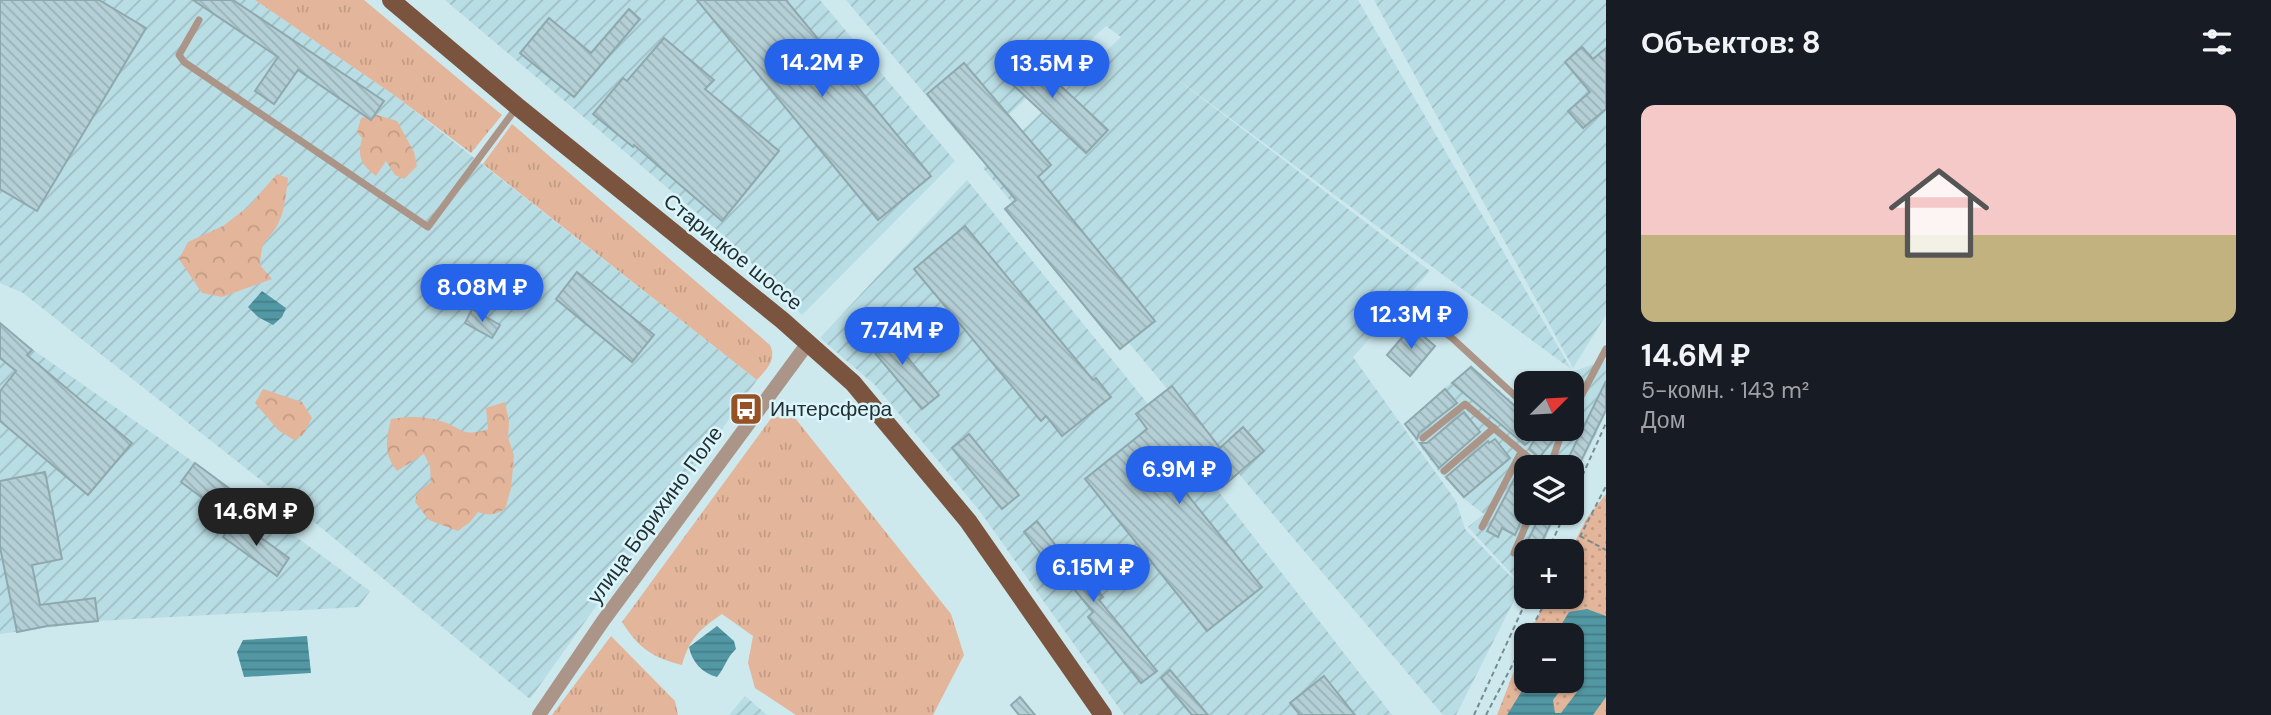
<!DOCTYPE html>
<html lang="ru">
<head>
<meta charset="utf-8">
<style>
  body { margin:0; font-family:"DM Sans",sans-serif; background:#242831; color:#f1f3f6; height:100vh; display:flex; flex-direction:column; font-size:26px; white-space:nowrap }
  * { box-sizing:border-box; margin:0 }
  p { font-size:23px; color:#9ea1a6 }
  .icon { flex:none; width:38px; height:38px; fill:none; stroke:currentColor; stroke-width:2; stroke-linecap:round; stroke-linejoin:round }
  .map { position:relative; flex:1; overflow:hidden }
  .drawer { display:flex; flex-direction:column; background:#171b24; width:665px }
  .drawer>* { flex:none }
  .needle { width:46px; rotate:66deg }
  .buttons { position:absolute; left:1514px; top:371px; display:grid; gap:14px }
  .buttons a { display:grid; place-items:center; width:70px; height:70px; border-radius:14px; background:#171b24; box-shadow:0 2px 5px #0004; font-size:35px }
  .price { position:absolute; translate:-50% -60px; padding:0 16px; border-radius:24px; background:#2563eb; color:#fff; font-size:23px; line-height:46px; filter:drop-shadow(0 2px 4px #0008) }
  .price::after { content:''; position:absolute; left:50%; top:42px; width:21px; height:16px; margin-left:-10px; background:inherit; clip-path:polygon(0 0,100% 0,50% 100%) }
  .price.selected { background:#222; color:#fff }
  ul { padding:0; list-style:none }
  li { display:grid; align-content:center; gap:14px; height:371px; padding:0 35px }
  li span { display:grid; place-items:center; height:217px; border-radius:14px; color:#555 }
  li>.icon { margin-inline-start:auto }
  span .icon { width:126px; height:126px; fill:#fffc; stroke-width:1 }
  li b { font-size:30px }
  h2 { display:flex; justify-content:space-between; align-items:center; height:84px; padding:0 35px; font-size:30px }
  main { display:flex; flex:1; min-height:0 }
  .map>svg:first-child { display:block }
</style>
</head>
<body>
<main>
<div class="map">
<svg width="1606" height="715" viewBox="0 0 1606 715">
  <defs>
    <pattern id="industrial-furrows" width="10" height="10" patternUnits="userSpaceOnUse" patternTransform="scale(1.75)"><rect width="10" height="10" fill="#b9dde4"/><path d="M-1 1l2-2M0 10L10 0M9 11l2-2" fill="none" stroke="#9fbec4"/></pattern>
    <pattern id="grass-tufts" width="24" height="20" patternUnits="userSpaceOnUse" patternTransform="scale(1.75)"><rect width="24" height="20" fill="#e3b59a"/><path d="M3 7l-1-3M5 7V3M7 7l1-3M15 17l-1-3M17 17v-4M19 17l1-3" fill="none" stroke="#c29c85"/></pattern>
    <pattern id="forest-crowns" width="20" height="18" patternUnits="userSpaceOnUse" patternTransform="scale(1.75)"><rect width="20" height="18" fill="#e3b59a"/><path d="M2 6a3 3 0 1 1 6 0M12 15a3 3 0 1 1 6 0" fill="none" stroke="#c29c85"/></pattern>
    <pattern id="park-dots" width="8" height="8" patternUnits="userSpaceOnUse" patternTransform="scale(1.75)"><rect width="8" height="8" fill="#e3b59a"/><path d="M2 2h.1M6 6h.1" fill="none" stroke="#c29c85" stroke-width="1.8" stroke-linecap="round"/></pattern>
    <pattern id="water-rules" width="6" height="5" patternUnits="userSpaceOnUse" patternTransform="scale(1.75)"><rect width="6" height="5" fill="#5298a4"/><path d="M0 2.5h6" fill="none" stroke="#447c86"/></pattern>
    <pattern id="building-back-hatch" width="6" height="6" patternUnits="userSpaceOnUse" patternTransform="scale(1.75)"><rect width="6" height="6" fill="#b4cfd5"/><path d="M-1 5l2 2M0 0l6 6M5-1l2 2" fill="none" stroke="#9ab2b7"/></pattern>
  </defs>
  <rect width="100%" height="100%" fill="#cde9ee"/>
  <g fill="url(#industrial-furrows)">
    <polygon points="0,0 255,0 394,95 757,380 530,699 314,522 23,293 0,283"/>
    <polygon points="445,0 820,0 955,161 802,315 728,239"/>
    <polygon points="846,0 1358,0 1571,369 1166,71 1430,271 1353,357 1456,501 1465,529 1521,587 1456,715 1443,715 1189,415 983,168 1121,37 1106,26 971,149"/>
    <polygon points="1374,0 1606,0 1606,315 1573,368"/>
    <polygon points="967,180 1215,487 1392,715 1124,715 979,510 875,385 820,338"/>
    <polygon points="0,323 32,349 195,463 370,591 359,607 98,621 0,634"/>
    <polygon points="1606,360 1606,413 1572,485 1572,467 1526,467 1526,513 1558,513 1539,551 1526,551 1526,579 1523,586 1468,527 1484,514 1463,498 1436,468 1404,424 1471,365 1522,410 1526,408 1526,429 1572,429 1572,383 1557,383 1571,372"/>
    <polygon points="745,696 767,715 729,715"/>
  </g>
  <g fill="url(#grass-tufts)">
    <polygon points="255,0 364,0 502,115 471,153 394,95"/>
    <path d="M512,124L770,345C777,360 767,369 757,380L483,164Z"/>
    <path d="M772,417L795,418L951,614L964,655L933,715H796L755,688L748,663L753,636L722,614C700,629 689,639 682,665C651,657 639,648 622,622Z"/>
    <polygon points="611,636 675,701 678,715 552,715"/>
  </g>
  <g fill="url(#forest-crowns)">
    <path d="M377,115L397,121L414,152L417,166L404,179L395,175L386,161L376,176C361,164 357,157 362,138L357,132L361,118Z"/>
    <path d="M277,174L288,178C286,194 285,210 278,224C266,245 262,236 260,265L272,279L222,297L202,293L179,259L188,242L223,226L248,207Z"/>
    <polygon points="263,389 302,402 312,418 303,435 294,440 278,430 255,403"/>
    <path d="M505,402L509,422L508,437L514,456L511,488L505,509C495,515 489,516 478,512L470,522L458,531L429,520L415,502L417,493L431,482L430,466L424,454L397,471C383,453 386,440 391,419C407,416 426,416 441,421C463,428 462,438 488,429L486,408Z"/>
  </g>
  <polygon fill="url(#park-dots)" points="1606,494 1606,715 1497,715 1526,640 1526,681 1572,681 1572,635 1528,635 1548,597 1572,597 1570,551 1587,518"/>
  <g fill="url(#water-rules)" fill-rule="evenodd">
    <polygon points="262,291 286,308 282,317 273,325 258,317 248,307"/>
    <path d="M1587,609L1606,616V697L1593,715H1507L1528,681H1572V635H1555L1569,612ZM1570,682L1577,692L1561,713H1555L1553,700L1562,688Z"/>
    <path d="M717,626L734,641L736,649C726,658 725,668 717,677C702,673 692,662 689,647Z"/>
    <polygon points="307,636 311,673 244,677 237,652 243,640"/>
  </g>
  <g fill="url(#building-back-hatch)" stroke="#8ea9ae" stroke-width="2">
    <polygon points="0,0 99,0 146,28 37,211 0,189"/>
    <polygon points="193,0 233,0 384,101 371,120 298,70 274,104 255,91 278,57"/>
    <polygon points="697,0 786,0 931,176 878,220"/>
    <polygon points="629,9 640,19 574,97 520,53 549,18 591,53"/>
    <polygon points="664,38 714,80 705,89 779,151 722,221 634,145 633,147 593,114 623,78 627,81"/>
    <polygon points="1019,47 1108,130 1086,153 997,70"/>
    <polygon points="1582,47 1593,59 1606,48 1606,109 1583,128 1568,111 1590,92 1565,62"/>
    <polygon points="964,63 1051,165 1038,177 1155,321 1120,349 1005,209 1016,200 927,94"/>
    <polygon points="965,226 1093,380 1096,378 1111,397 1062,436 1046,416 1041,421 914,269"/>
    <polygon points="577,272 654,335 632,362 556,299"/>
    <polygon points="472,309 500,325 492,338 465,323"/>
    <polygon points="0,323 32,350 27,355 132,443 88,495 0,421 0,391 16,371 0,358"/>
    <polygon points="881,326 939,395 922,409 864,340"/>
    <polygon points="1412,326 1435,346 1410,376 1387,355"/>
    <polygon points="1471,367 1526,416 1526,429 1544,429 1542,430 1553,440 1539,458 1529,449 1537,435 1525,445 1452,383"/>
    <polygon points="1572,373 1582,381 1572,396"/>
    <polygon points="1606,381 1606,410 1578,467 1564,467"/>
    <polygon points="1172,386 1220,448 1243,427 1264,451 1222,487 1193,454 1169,472 1262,587 1207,631 1085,479 1147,429 1136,414"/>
    <polygon points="1445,389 1457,403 1419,433 1417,439 1405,424"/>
    <polygon points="1464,412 1480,432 1439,468 1420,443 1427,443"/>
    <polygon points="969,434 1019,495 1002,509 952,448"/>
    <polygon points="1495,439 1510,458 1464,497 1446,477 1488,441 1489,443"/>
    <polygon points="195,463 230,489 216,508 181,482"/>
    <polygon points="1520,468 1526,471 1526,510 1515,535 1502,528 1498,537 1487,531"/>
    <polygon points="45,472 62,559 32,565 40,605 95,598 98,621 47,626 17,632 0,547 0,481"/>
    <polygon points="1541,513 1556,513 1537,551 1523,551"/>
    <polygon points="235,519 289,558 277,576 223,537"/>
    <polygon points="1037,521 1063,555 1066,552 1103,597 1099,600 1157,671 1141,683 1088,617 1093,612 1051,561 1048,563 1024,532"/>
    <polygon points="1170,670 1208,715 1192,715 1161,678"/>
    <polygon points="1324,676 1355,715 1300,715 1290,703"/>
    <polygon points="1020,697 1035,715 1019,715 1011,705"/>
  </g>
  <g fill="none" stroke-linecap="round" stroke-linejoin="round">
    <g stroke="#788c8f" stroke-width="2" stroke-dasharray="5 3.5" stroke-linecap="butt">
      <polyline points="1572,499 1606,423"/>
      <polyline points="1580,536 1606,550"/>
      <polyline points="1548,551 1565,513"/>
      <polyline points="1572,552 1606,486"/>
      <polyline points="1528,635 1548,597"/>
      <polyline points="1474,715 1528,597"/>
      <polyline points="1486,715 1526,639"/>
    </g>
    <g stroke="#ab9588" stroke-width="7">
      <polyline points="199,20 179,55 184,62 428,227 517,107"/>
      <polyline points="1415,310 1452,338 1526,406"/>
      <polyline points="1572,413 1606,349"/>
      <polyline points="1423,438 1465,404 1540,467"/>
      <polyline points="1550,467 1563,429"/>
      <polyline points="1444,471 1494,428"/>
      <polyline points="1482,527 1521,452"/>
      <polyline points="1514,553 1531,513"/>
    </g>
    <polyline stroke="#ab9588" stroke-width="14" points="539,715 603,621 808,343"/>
    <polyline stroke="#7a543e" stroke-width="18" points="391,0 518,107 782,320 853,383 968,521 1103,715"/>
  </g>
  <defs>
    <symbol id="bus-square" viewBox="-11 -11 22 22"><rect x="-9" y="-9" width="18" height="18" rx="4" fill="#965224" stroke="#daf6fc"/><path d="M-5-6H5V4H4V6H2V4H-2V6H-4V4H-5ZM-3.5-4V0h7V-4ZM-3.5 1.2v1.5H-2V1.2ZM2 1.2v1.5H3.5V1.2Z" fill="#fff"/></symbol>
  </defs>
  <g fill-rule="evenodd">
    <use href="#bus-square" x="727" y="390" width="38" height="38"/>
  </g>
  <g text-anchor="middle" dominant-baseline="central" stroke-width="5" stroke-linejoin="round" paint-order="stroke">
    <g font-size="21" fill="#232e30" stroke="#daf6fc">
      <text transform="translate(733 252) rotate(39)">Старицкое шоссе</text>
      <text transform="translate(655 515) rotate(-54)">улица Борихино Поле</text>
    </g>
    <g font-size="21" fill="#232e30" stroke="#daf6fc" text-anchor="start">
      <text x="770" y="409">Интерсфера</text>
    </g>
  </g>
</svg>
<div class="buttons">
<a><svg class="needle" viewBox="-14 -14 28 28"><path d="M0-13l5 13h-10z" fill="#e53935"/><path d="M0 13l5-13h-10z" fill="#9ea1a6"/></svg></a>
<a><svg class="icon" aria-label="layers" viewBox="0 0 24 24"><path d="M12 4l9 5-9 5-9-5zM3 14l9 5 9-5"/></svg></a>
<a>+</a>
<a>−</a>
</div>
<b class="price" style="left:822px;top:99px">14.2M ₽</b>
<b class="price" style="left:1052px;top:100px">13.5M ₽</b>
<b class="price" style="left:482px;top:324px">8.08M ₽</b>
<b class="price" style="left:1411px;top:351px">12.3M ₽</b>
<b class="price" style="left:902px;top:367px">7.74M ₽</b>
<b class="price" style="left:1179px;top:506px">6.9M ₽</b>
<b class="price selected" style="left:256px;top:548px">14.6M ₽</b>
<b class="price" style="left:1093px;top:604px">6.15M ₽</b>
</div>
<section class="drawer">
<h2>Объектов: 8<svg class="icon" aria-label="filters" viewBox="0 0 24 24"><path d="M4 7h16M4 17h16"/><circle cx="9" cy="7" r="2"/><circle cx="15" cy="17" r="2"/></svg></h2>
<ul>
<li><span style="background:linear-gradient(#f6c9c9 60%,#c2b280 0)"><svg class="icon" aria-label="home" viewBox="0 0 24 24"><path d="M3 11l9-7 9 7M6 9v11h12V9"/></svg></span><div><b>14.6M ₽</b><p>5-комн. · 143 m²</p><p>Дом</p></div></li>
</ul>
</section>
</main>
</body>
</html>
